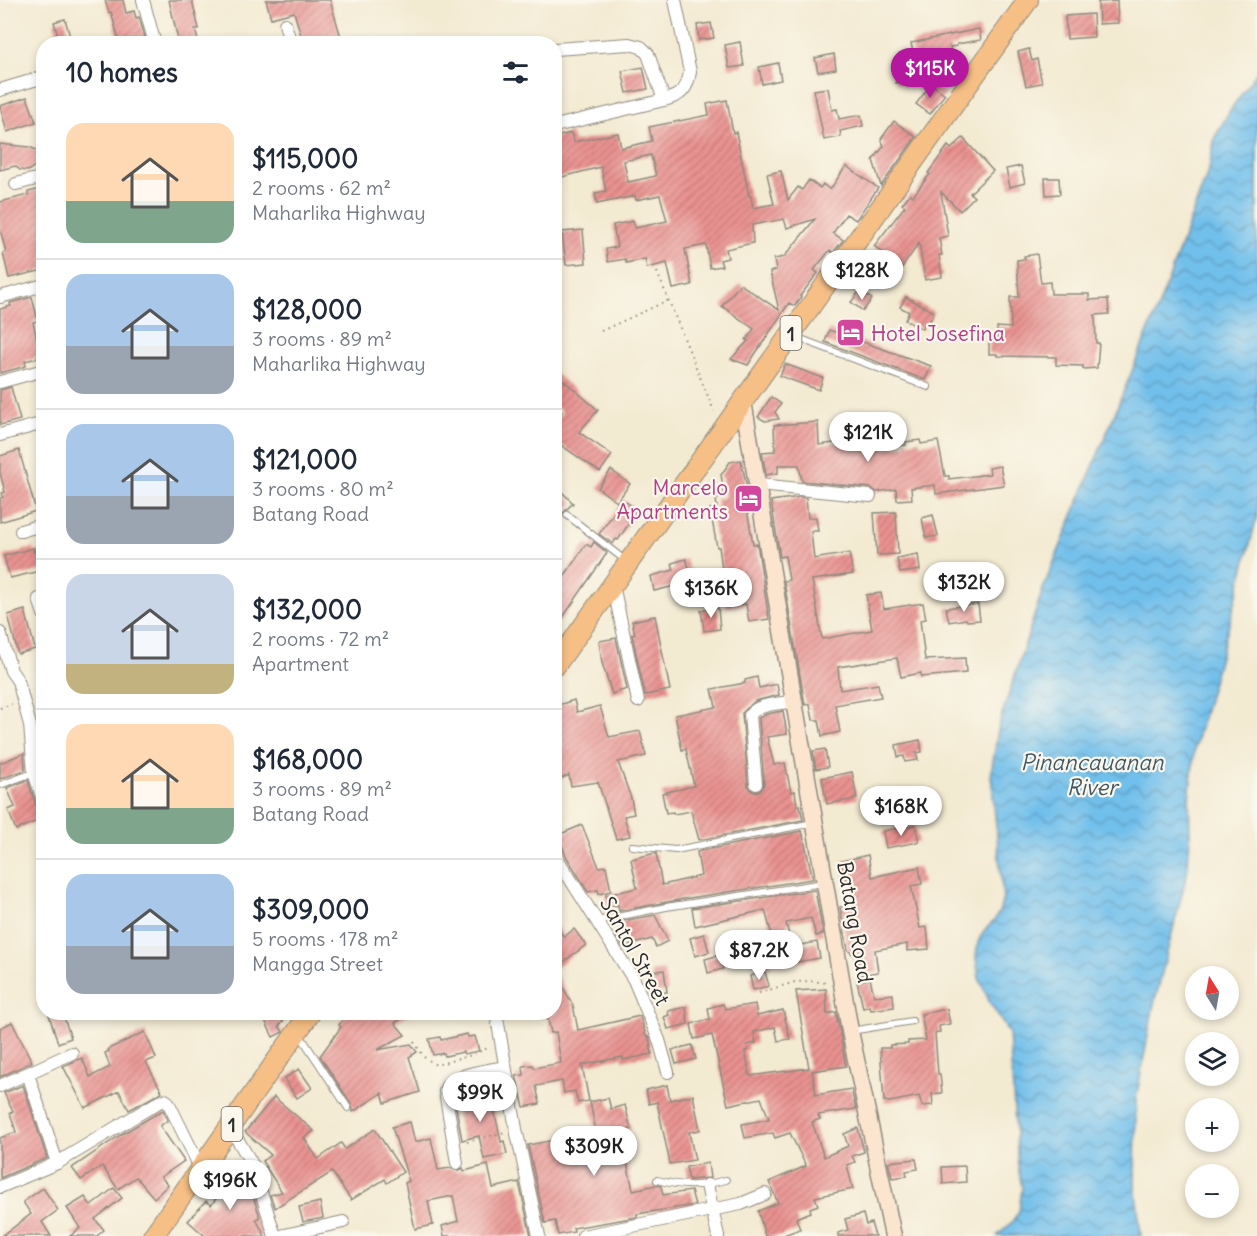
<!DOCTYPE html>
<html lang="en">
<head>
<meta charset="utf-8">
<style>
  body { margin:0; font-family:Delius,sans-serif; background:#f2f2f3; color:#1f2937; height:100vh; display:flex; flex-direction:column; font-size:22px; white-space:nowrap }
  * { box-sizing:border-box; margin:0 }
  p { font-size:20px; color:#747a83 }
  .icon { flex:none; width:33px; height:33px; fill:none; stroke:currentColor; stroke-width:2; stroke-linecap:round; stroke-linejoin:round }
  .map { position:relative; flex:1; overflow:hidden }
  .drawer { position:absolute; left:36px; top:36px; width:526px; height:984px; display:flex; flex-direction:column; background:#fff; border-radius:24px; box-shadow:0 3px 9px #0003 }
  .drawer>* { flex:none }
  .needle { width:39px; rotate:349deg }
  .tools { position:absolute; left:1185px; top:966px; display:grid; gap:12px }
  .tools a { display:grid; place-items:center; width:54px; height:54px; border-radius:50%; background:#fff; box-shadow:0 3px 9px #0003; font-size:30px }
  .price { position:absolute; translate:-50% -51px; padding:0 14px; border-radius:21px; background:#fff; color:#222; font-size:20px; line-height:39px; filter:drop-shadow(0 2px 3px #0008) }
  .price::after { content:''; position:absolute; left:50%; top:36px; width:18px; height:14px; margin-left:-9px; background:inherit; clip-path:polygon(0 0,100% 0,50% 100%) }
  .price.active { background:#b5179e; color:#fff }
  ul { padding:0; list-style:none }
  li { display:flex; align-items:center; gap:18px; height:150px; padding:0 30px }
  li+li { border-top:2px solid #e0e1e3 }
  li span { display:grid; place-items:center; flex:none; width:168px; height:120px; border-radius:18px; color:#555 }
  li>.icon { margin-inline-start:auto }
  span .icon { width:72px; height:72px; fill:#fffc; stroke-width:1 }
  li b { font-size:26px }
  h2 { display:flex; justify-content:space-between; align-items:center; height:72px; padding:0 30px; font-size:26px }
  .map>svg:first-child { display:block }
</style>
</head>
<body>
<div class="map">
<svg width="1257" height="1236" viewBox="0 0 1257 1236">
  <defs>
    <pattern id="water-waves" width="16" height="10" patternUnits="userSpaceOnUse" patternTransform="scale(1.5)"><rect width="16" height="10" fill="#71bfeb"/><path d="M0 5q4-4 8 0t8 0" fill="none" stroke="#5d9bbf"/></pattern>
    <pattern id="building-hatch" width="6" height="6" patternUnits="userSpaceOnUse" patternTransform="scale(1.5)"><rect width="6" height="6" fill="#ea9391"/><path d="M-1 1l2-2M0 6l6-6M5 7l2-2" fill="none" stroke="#be7877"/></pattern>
  </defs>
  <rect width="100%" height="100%" fill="#fbf7ec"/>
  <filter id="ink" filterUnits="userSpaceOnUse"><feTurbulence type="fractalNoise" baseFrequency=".0167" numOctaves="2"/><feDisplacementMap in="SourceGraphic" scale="12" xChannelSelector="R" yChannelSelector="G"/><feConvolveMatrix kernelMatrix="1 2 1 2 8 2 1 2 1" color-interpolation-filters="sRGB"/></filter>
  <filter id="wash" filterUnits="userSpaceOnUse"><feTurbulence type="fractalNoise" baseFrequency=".008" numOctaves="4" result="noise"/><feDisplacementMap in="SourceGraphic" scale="24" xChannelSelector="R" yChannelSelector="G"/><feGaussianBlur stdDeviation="1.35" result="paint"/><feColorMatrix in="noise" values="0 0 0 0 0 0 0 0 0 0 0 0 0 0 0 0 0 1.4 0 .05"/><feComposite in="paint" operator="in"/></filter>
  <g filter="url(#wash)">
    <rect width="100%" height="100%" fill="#f3ead2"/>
    <polygon fill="url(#water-waves)" stroke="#4e758b" stroke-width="1.5" points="1257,72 1257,516 1238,592 1195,746 1189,798 1190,838 1187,874 1153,1008 1136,1099 1135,1183 1141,1236 997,1236 1012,1222 1019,1212 1022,1188 1018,1166 1009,1033 990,1003 979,978 976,957 978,942 983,932 994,921 1000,910 1003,898 991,774 999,724 1043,589 1159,305 1209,169 1215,137 1229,112"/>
    <g id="blocks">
      <g fill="url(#building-hatch)" fill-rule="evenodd">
        <polygon points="105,0 123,0 126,13 134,11 136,18 139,17 145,37 120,44 111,12 109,13"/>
        <polygon points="169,0 192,0 199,29 195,29 199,44 179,44"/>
        <polygon points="266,0 330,0 343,44 320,44 319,38 303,42 294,12 271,18"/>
        <polygon points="1117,1 1118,23 1099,24 1098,2"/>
        <polygon points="1093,14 1094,37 1067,39 1065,16"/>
        <polygon points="65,19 72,44 60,44 54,22"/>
        <polygon points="711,23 714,38 699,40 697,25"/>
        <polygon points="979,29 981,40 957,44 957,46 950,47 954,70 919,76 923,78 896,83 893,65 915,61 911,43"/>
        <polygon points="740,42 744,66 729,68 725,45"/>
        <polygon points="1029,49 1032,61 1037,59 1042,83 1026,86 1018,52"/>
        <polygon points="834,54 836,69 818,72 815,58"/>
        <polygon points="778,63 781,80 762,84 759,67"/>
        <polygon points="643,67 648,89 627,93 622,71"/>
        <polygon points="931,84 945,94 930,114 916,104"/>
        <polygon points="828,88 832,110 837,109 839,119 861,115 863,126 840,131 841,137 824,140 814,90"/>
        <polygon points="27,97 36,122 7,132 0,106"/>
        <path d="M727,100L733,133L736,132L749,196H751L753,208L774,204L767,174L781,171L788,200L798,187L802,190L809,180L820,188L823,184L830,190L846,166L878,188L856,220L846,214L833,233L843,240L833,253L830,250L814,270L818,273L800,296L801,297L795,306L789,303L748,365L731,359L748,341L746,340L754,329L722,306L740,284L779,310L770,272L776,270L774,259L784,257L815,219L787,228L784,219L752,225L753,243L726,249L728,258L720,260L722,266L710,268L706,245L685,249L692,285L673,289L667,263L647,268L645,259L626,263L625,259L608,262L606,249L617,247L613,225L633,221L635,228L667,221L660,195L636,200L635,196L597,204L595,193L606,191L601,167L558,178L555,167V137L571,133L574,142L618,133L621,148L652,141L649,127L709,115L707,104ZM651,155L656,176L628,182L624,161Z"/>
        <polygon points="894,121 916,137 881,186 873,160 884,146 881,139"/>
        <polygon points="963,138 993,171 970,193 974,197 960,211 941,192 948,236 939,238 942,255 939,255 942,277 925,280 919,243 890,285 869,270 882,252 874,246 905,206 902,204 910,194 913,196 930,174 928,173 948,146 951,149"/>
        <polygon points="0,144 29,147 44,153 44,159 28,171 20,170 15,166 0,170"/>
        <polygon points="1021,166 1025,183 1010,187 1006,169"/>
        <polygon points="1045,178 1059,178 1060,194 1046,195"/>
        <polygon points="44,188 44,270 9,278 3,253 6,252 0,229 0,202 28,195 28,192"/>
        <polygon points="583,230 586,263 566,265 562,232"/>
        <polygon points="1037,254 1041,283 1050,282 1051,294 1089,294 1089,300 1108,299 1109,314 1095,315 1096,343 1099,343 1097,368 1083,369 1083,366 1056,365 1056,357 997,356 997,354 989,354 989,335 997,335 997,327 1011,328 1010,297 1019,297 1017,260 1025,259 1024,256"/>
        <polygon points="860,291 872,299 863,311 851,302"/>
        <polygon points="32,297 38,321 33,322 41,357 25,361 26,366 0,373 0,309 11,306 10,303"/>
        <polygon points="906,297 934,312 929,323 926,321 922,329 905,320 909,312 900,307"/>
        <polygon points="829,330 931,366 925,380 825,342"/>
        <polygon points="785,364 823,378 819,390 780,376"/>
        <polygon points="555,373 598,410 579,432 612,455 600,472 555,441 555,422 562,412 555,406"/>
        <polygon points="11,387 20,420 0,425 0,390"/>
        <polygon points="771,397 781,404 775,412 779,419 765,421 758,417"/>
        <polygon points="818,422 819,445 879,437 880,448 906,445 906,442 920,440 921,444 938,441 945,476 949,476 949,479 990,474 989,468 1000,466 1004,485 936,494 935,485 911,488 912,499 897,500 896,489 877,492 871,488 802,481 799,465 778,465 778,473 766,475 762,452 775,451 774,425"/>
        <polygon points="19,450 36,511 0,522 0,498 3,497 2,493 5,492 0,473 0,456"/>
        <polygon points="741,460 748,492 744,492 753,544 757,544 769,619 749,622 746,604 727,607 719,547 717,547 710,509 717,507 716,499 725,497 721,475 730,462"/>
        <polygon points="611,470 630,484 617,502 598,488"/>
        <polygon points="555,485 573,503 555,521"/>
        <polygon points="800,497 806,498 808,518 816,517 818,531 811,531 814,559 849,553 853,574 812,580 822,639 872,630 866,595 881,593 884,609 923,603 926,619 920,620 925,660 965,658 966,673 921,677 921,673 901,677 897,658 838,667 840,690 878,684 881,697 835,705 840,732 822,736 819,720 813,720 810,704 805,705 784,581 789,580 785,556 780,557 771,501"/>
        <polygon points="623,500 638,510 618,540 616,539 613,544 599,534"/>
        <polygon points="896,512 898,554 877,555 874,513"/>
        <polygon points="933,515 938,536 926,538 922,518"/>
        <polygon points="594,542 607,553 555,629 555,590 586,544 591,547"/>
        <polygon points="33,548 34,552 44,550 44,570 10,578 4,556"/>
        <polygon points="918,554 920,570 900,573 897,558"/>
        <polygon points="686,559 699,597 684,602 679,585 654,591 651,576 674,570 672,563"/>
        <polygon points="978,604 980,620 967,621 966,619 949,622 946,608"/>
        <polygon points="718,608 720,629 704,631 701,610"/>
        <polygon points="25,610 35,649 18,654 8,615"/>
        <polygon points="655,616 670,690 645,695 632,635 635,634 632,621"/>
        <polygon points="616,638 627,689 612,694 602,663 599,641"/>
        <polygon points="757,677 759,688 777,684 779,695 755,701 742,713 748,785 752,791 756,792 761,790 764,784 759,718 767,714 783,711 787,734 767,737 774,765 785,763 791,792 795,791 797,805 800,805 803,820 699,840 691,811 674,814 673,812 666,813 662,793 694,786 686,749 682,750 675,715 716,707 712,689 745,683 745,680"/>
        <polygon points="574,700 577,712 600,706 609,737 640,731 646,756 618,762 631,798 634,814 624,816 630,836 616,839 598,782 571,786 569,775 555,781 555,706"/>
        <polygon points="920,740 922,752 916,753 918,760 905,762 904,756 898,757 896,745"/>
        <polygon points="825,749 828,767 816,769 813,751"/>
        <polygon points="24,753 25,770 0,779 0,763"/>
        <polygon points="852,772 857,799 827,804 822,778"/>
        <polygon points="28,780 36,805 44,818 16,830 8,810 15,807 7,788"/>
        <polygon points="582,825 599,867 606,866 611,891 599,894 598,890 588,892 566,856 558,835"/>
        <polygon points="915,825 919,842 886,848 883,831"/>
        <polygon points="802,831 813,879 689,898 619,911 618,905 608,907 606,895 637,888 631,859 656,853 662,885 701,876 697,852 700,851"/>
        <polygon points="868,855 872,877 919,867 922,884 911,886 920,928 927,927 929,949 907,951 907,944 875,950 878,972 860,975 857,958 848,950 840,907 856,904 851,880 846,881 842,861"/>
        <polygon points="815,890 823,934 816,936 811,918 786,923 790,939 774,943 765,910 695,926 692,908"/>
        <polygon points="655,915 668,941 656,947 652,939 623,947 615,935 624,932 622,921"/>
        <polygon points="555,925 564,937 574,929 586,945 555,968"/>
        <polygon points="704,934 709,952 695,956 690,938"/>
        <polygon points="817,942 820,958 792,963 789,947"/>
        <polygon points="767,951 771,966 758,969 755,954"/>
        <polygon points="720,955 723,969 708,973 705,959"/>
        <polygon points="664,970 667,992 657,993 650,972"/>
        <polygon points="765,972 769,986 753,990 750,976"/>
        <polygon points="555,973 573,1005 578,1030 640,1016 646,1036 649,1037 652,1054 623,1060 623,1057 582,1065 589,1101 578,1103 575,1091 564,1093 562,1081 536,1086 540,1104 524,1107 516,1076 524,1075 523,1066 533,1065 534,1068 561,1063 556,1032 551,1033 547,1015 555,1013"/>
        <polygon points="870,978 874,996 893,994 894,1007 871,1010 870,1006 863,1008 857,981"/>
        <polygon points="826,989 827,1014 836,1012 846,1066 812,1071 816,1095 851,1089 856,1109 818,1115 820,1119 812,1122 824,1157 848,1146 844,1134 858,1128 864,1152 852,1156 855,1162 847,1165 853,1189 815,1197 818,1205 810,1208 811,1212 796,1218 800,1229 781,1236 765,1236 758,1211 778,1203 769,1182 806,1166 790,1133 775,1138 773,1133 745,1138 742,1124 769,1119 761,1098 728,1105 712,1035 694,1039 691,1024 710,1019 708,1008 723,1004 725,1009 755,1004 757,1016 783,1010 790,1039 778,1041 775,1027 754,1032 756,1043 747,1045 748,1050 745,1051 750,1076 809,1068 796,991"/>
        <polygon points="686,1007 688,1024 668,1029 664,1017 669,1015 668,1011"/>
        <polygon points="947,1009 950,1024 939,1026 940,1032 935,1033 938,1074 940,1074 942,1093 932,1094 933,1105 922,1106 919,1096 890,1102 884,1101 880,1048 890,1048 890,1045 908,1044 908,1041 926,1040 921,1014"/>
        <polygon points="48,1012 62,1012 71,1038 58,1043"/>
        <polygon points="261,1012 290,1012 279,1026 283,1032 273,1037"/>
        <polygon points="348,1012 412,1012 395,1023 405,1035 377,1050 411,1044 417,1052 409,1057 420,1092 385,1103 382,1093 353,1112 352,1105 320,1056 341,1027 339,1025"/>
        <polygon points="12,1022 32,1062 0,1077 0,1028"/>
        <polygon points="145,1032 156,1058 146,1062 162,1092 129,1110 119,1091 85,1108 63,1066 82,1058 90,1077 110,1067 105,1053 109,1051 108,1049"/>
        <polygon points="467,1034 468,1037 475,1036 479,1051 464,1054 463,1052 445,1056 444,1053 433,1055 429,1039 440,1037 441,1040"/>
        <polygon points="692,1045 696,1059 676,1064 672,1050"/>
        <polygon points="299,1069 312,1088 297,1098 284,1079"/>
        <polygon points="23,1085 47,1158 0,1178 0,1138 16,1132 10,1113 13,1112 4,1093"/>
        <polygon points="667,1085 670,1100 693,1095 700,1130 689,1132 695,1160 670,1164 657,1102 649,1104 646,1090"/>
        <polygon points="473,1093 473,1097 493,1093 496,1106 493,1106 500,1136 501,1142 504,1141 507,1154 484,1159 479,1136 462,1140 454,1096"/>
        <polygon points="274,1097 314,1131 304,1138 318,1159 341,1143 345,1149 375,1129 403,1172 387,1183 385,1179 351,1200 332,1172 275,1208 270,1195 282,1192 262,1161 271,1155 245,1132"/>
        <polygon points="608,1098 611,1109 625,1105 631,1129 615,1133 619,1154 625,1153 633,1190 656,1185 661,1186 663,1195 691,1191 695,1205 637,1214 637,1217 573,1228 574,1232 558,1235 555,1221 545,1223 528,1145 596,1132 590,1102"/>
        <polygon points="163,1110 168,1120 160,1126 184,1161 161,1177 168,1185 154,1198 136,1177 118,1189 102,1166 81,1180 72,1168 122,1134"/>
        <polygon points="410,1122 415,1142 431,1138 438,1170 450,1168 458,1171 463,1168 464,1171 488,1165 493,1188 519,1182 531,1236 444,1236 442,1226 458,1221 453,1196 428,1201 433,1225 415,1229 405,1183 409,1181 392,1127"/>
        <polygon points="916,1159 918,1169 906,1171 907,1176 892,1178 888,1162"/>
        <polygon points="708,1163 710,1178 689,1180 686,1167"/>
        <polygon points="965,1166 966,1182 943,1184 942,1167"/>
        <polygon points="242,1169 254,1199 259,1214 259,1218 256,1219 265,1236 205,1236 188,1221 206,1201 211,1205 223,1190 219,1180"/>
        <polygon points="43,1188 58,1210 42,1222 51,1236 2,1236 31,1214 23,1202"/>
        <polygon points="114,1188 122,1198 95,1219 104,1230 97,1236 70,1236 80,1228 67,1208 85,1197 91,1206"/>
        <polygon points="320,1202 323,1218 303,1222 299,1207"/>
        <polygon points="863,1214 866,1225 871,1223 875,1236 838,1236 838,1233 848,1230 845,1219"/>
      </g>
    </g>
  </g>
  <g filter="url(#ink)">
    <use href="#blocks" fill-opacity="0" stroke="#8f8a7e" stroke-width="1.5"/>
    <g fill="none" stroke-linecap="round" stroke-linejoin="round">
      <defs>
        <g id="lane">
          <polyline points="793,336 928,387"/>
          <polyline points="567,515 626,561"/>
          <polyline points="0,785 33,773"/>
          <polyline points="632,846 676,850 813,823"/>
          <polyline points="597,921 666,907 824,883"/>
          <polyline points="851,1031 912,1021"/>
          <polyline points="300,1035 348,1108"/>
          <path d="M657,1180C683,1187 700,1187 726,1180"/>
        </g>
        <g id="street">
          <polyline points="143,0 155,44"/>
          <polyline points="285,24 291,44"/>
          <polyline points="555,49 629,44 641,47 648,54 664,100"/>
          <polyline points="0,90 44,77"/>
          <path d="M555,126L664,100C681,96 687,90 690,72L675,0"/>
          <polyline points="16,184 44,177"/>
          <polyline points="0,297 44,285"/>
          <polyline points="0,382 44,370"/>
          <polyline points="0,435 44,423"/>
          <polyline points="759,485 870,496"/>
          <polyline points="21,531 44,524"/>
          <polyline points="613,585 638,701"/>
          <polyline points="39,599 44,614"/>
          <polyline points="0,633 11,671 18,681 30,725 34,773 44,802"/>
          <path d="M756,784L750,715C758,703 782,704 795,701"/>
          <polyline points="555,855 634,980 659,1040 668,1072"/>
          <polyline points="496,1012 516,1129 539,1236"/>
          <polyline points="28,1074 57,1163"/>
          <polyline points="0,1086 72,1053"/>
          <polyline points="230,1127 252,1164 275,1236"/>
          <path d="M457,1163L445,1091C450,1073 488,1071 504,1067"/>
          <polyline points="707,1185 718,1236"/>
          <polyline points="0,1187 57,1163 157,1103 165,1100 168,1102 201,1169"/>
          <polyline points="280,1236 343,1222"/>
          <polyline points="583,1236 741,1204 765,1194"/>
        </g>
        <polyline id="secondary" points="743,401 850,1031 893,1236"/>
        <g id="primary">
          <polyline points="555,666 1028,0"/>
          <polyline points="153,1236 311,1012"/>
        </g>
      </defs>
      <use href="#lane" stroke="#8f8a7e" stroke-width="8"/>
      <use href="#street" stroke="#8f8a7e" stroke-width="14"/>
      <use href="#secondary" stroke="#8f8a7e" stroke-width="19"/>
      <use href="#primary" stroke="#8f8a7e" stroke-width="22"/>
      <g stroke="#8f8a7e" stroke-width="2" stroke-dasharray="1.5 4.5" stroke-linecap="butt">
        <polyline points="657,272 714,411"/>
        <polyline points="601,331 669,300"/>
        <polyline points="0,708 12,704"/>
        <polyline points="759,993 795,982 811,981 826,983"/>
        <polyline points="414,1042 424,1057 436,1065 472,1055 490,1047"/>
        <polyline points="467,1142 505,1132"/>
      </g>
      <use href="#lane" stroke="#fff" stroke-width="6"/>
      <use href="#street" stroke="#fff" stroke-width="12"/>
      <use href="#secondary" stroke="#fbe5cf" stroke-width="16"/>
      <use href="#primary" stroke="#f5bf86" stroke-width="20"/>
    </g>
  </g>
  <defs>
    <symbol id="hotel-square" viewBox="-11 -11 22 22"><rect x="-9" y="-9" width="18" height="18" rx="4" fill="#d1479c" stroke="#fbf7ec"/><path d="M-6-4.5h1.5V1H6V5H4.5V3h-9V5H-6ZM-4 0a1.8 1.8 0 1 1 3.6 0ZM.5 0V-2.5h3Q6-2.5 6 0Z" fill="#fff"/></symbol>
  </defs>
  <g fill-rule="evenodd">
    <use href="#hotel-square" x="834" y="316" width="33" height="33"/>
    <use href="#hotel-square" x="732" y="482" width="33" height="33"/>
  </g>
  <g text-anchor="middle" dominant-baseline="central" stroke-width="4.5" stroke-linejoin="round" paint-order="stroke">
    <g fill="#fbf7ec" stroke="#696865" stroke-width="1.5">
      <rect x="780.5" y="316" width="21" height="34" rx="4.5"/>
      <rect x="221.5" y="1107" width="21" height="34" rx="4.5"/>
    </g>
    <g font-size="20" font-weight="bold" fill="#2b2b2b">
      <text x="791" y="333">1</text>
      <text x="232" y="1124">1</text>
    </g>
    <g font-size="21" fill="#b23c85" stroke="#fbf7ec" text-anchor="start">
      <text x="871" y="333">Hotel Josefina</text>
      <text x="728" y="487" text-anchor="end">Marcelo<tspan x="728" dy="24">Apartments</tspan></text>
    </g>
    <g font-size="21" fill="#2b2b2b" stroke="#fbf7ec">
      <text transform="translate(855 922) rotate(80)">Batang Road</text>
      <text transform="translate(635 951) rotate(61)">Santol Street</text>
    </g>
    <g font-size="22" font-style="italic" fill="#405765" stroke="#fbf7ec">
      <text x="1092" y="762">Pinancauanan<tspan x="1092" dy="25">River</tspan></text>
    </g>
  </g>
</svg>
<div class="tools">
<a><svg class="needle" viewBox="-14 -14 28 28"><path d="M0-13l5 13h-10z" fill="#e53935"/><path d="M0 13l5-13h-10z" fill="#747a83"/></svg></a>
<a><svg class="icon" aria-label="layers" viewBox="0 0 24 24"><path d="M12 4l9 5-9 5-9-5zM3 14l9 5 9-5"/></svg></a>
<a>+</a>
<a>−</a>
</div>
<b class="price active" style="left:930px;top:99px">$115K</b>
<b class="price" style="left:862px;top:301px">$128K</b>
<b class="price" style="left:868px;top:463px">$121K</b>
<b class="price" style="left:964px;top:613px">$132K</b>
<b class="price" style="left:711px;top:619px">$136K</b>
<b class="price" style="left:901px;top:837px">$168K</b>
<b class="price" style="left:759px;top:981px">$87.2K</b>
<b class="price" style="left:480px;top:1123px">$99K</b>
<b class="price" style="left:594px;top:1177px">$309K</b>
<b class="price" style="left:230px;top:1211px">$196K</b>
<section class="drawer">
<h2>10 homes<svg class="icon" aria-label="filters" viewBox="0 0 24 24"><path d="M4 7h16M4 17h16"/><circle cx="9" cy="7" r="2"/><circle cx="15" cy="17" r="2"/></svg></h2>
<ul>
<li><span style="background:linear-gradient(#ffd9b3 65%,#7fa58c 0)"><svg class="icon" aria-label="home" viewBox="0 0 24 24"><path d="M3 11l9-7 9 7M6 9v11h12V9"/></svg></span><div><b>$115,000</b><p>2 rooms · 62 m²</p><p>Maharlika Highway</p></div></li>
<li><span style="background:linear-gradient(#a9c7e8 60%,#9aa5b1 0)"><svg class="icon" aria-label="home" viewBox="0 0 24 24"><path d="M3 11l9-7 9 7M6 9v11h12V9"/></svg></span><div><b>$128,000</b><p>3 rooms · 89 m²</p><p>Maharlika Highway</p></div></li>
<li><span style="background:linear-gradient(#a9c7e8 60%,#9aa5b1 0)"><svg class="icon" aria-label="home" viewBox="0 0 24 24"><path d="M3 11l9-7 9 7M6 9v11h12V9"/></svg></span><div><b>$121,000</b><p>3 rooms · 80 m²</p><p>Batang Road</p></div></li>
<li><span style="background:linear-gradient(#c9d6e8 75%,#c2b280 0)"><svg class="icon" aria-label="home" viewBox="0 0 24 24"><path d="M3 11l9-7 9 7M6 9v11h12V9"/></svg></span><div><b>$132,000</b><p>2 rooms · 72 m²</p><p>Apartment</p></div></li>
<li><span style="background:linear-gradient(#ffd9b3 70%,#7fa58c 0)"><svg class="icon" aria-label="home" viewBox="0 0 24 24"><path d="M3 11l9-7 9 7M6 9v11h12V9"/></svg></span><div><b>$168,000</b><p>3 rooms · 89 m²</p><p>Batang Road</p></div></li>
<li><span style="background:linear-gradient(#a9c7e8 60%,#9aa5b1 0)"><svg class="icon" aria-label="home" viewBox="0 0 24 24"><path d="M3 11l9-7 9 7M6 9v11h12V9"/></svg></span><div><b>$309,000</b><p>5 rooms · 178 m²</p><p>Mangga Street</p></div></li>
</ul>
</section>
</div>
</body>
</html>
